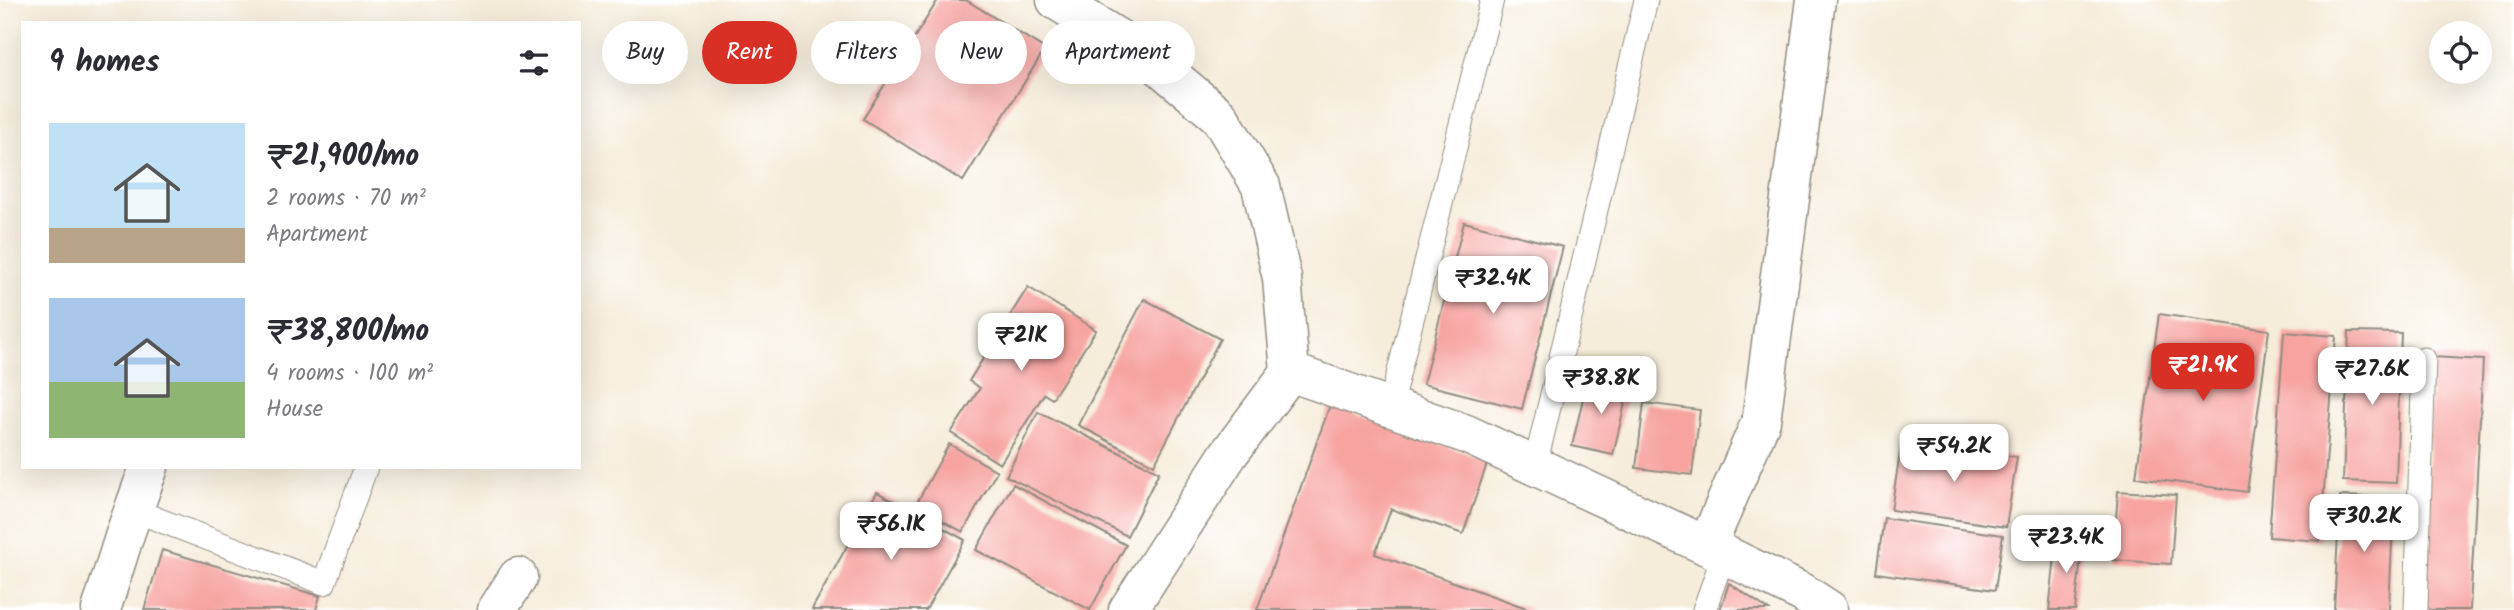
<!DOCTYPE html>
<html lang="en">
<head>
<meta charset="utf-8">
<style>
  body { margin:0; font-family:Kalam,sans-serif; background:#f2f2f3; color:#2b2b33; height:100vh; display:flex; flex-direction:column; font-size:26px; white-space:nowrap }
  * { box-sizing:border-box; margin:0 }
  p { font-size:23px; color:#7c7c81 }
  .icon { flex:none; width:38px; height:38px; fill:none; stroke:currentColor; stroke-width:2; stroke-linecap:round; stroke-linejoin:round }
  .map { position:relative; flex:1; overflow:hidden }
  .details { position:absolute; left:21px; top:21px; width:560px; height:448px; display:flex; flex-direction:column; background:#fff; border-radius:0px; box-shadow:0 7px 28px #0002 }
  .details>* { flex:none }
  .top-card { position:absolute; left:602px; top:21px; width:665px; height:63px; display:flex; gap:14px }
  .controls { position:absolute; left:2429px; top:21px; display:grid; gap:14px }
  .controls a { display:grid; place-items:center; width:63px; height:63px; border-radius:50%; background:#fff; box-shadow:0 7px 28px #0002; font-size:35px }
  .price { position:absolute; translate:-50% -60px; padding:0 16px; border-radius:14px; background:#fff; color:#222; font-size:23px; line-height:46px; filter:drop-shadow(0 2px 4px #0008) }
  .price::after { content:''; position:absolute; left:50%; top:42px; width:21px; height:16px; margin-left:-10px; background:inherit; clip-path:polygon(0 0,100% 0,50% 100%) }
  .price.on { background:#d93025; color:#fff }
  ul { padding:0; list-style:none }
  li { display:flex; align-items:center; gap:21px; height:175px; padding:0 28px }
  li span { display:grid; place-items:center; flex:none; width:196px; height:140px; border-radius:0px; color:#555 }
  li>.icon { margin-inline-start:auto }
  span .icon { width:84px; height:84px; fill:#fffc; stroke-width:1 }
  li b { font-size:30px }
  h2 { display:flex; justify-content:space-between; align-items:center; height:84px; padding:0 28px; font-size:30px }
  .pill { padding:0 24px; border-radius:32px; background:#fff; box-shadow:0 7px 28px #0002; font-size:24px; line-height:63px }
  .pill.on { background:#d93025; color:#fff }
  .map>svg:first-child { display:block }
</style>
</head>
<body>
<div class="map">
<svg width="2514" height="610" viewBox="0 0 2514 610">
  <rect width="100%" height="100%" fill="#fff"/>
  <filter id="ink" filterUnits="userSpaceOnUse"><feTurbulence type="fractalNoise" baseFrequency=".0143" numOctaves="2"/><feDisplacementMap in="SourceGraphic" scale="14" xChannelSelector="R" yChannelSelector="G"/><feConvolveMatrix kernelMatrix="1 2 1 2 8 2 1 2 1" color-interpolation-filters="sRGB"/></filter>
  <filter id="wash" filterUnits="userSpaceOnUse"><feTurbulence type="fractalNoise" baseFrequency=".00686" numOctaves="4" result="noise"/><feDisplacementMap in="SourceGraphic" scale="28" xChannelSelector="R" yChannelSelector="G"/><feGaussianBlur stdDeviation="1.57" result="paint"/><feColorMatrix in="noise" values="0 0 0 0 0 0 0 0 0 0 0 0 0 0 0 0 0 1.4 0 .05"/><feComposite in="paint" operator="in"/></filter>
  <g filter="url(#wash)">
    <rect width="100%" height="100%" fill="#f5ecd9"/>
    <g id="blocks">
      <g fill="#f7a4a1">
        <polygon points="938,0 966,0 1045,49 963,181 863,119"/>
        <polygon points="1464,222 1563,247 1522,409 1423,384"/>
        <polygon points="1028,287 1096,330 1052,399 1044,394 1000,464 951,433 980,388 969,381"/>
        <polygon points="1144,299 1220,339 1154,465 1078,425"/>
        <polygon points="2159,314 2269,330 2247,492 2136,477"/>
        <polygon points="2284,332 2336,336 2320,541 2269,537"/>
        <polygon points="2349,332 2401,333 2396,483 2343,481"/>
        <polygon points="2433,357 2483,360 2470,610 2421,610"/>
        <polygon points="1588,377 1629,386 1613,455 1572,446"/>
        <polygon points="1644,403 1700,410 1692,475 1636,468"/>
        <polygon points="1330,405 1488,461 1463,534 1391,509 1375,554 1532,610 1257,610"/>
        <polygon points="1038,412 1159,472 1127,536 1006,476"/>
        <polygon points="1902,440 2017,457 2006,527 1891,510"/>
        <polygon points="949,444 997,471 963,532 915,506"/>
        <polygon points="1013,484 1126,545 1090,610 976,550"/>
        <polygon points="2118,491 2176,495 2171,564 2113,560"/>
        <polygon points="877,492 965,540 926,610 814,610 812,609"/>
        <polygon points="2340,496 2394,498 2389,610 2334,610"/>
        <polygon points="1884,518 2003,535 1995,590 1876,573"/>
        <polygon points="2057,539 2083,541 2075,610 2049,610"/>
        <polygon points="162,550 320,596 316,610 144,610"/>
        <polygon points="1729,583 1769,610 1720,610"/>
      </g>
    </g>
  </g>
  <g filter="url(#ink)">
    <use href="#blocks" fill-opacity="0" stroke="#908c82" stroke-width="2"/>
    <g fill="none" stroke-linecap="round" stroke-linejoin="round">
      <defs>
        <g id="lane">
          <polyline points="1390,407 1492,0"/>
          <polyline points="1535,466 1646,0"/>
          <polyline points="133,510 324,583 366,467"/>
          <polyline points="1704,610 1724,554"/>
          <polyline points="2416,610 2424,359"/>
        </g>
        <g id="street">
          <polyline points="1056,0 1151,59 1219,116 1261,186 1282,278 1290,372 1466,434 1707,546 1803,593 1829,610"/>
          <polyline points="1707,546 1761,421 1816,0"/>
          <polyline points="101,610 126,531 149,467"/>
          <polyline points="497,610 518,577"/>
          <polyline points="1128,610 1228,455 1290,372"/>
        </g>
      </defs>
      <use href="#lane" stroke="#908c82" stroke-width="25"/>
      <use href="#street" stroke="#908c82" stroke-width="41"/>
      <use href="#lane" stroke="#fff" stroke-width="23"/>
      <use href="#street" stroke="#fff" stroke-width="38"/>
    </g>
  </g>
</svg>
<div class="controls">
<a><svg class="icon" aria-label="locate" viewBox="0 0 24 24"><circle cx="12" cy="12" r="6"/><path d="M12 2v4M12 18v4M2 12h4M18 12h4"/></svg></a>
</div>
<b class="price" style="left:1493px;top:316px">₹32.4K</b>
<b class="price" style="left:1021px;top:373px">₹21K</b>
<b class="price on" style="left:2203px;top:403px">₹21.9K</b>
<b class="price" style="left:2372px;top:407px">₹27.6K</b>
<b class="price" style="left:1601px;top:416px">₹38.8K</b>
<b class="price" style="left:1954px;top:484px">₹54.2K</b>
<b class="price" style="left:2364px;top:554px">₹30.2K</b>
<b class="price" style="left:891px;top:562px">₹56.1K</b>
<b class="price" style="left:2066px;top:575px">₹23.4K</b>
<div class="top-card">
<a class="pill">Buy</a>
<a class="pill on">Rent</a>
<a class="pill">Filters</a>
<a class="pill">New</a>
<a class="pill">Apartment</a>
</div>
<section class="details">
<h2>9 homes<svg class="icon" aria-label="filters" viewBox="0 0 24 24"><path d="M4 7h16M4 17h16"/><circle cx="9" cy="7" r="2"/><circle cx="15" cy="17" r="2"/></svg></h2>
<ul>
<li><span style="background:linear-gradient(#bfe0f5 75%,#b9a48a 0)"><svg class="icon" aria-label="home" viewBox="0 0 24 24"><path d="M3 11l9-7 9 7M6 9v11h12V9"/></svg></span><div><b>₹21,900/mo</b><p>2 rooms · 70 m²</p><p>Apartment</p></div></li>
<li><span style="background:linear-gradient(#a9c7e8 60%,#8fb573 0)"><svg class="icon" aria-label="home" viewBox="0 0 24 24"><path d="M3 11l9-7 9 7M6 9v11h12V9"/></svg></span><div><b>₹38,800/mo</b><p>4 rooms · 100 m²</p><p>House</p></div></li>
</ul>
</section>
</div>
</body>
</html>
